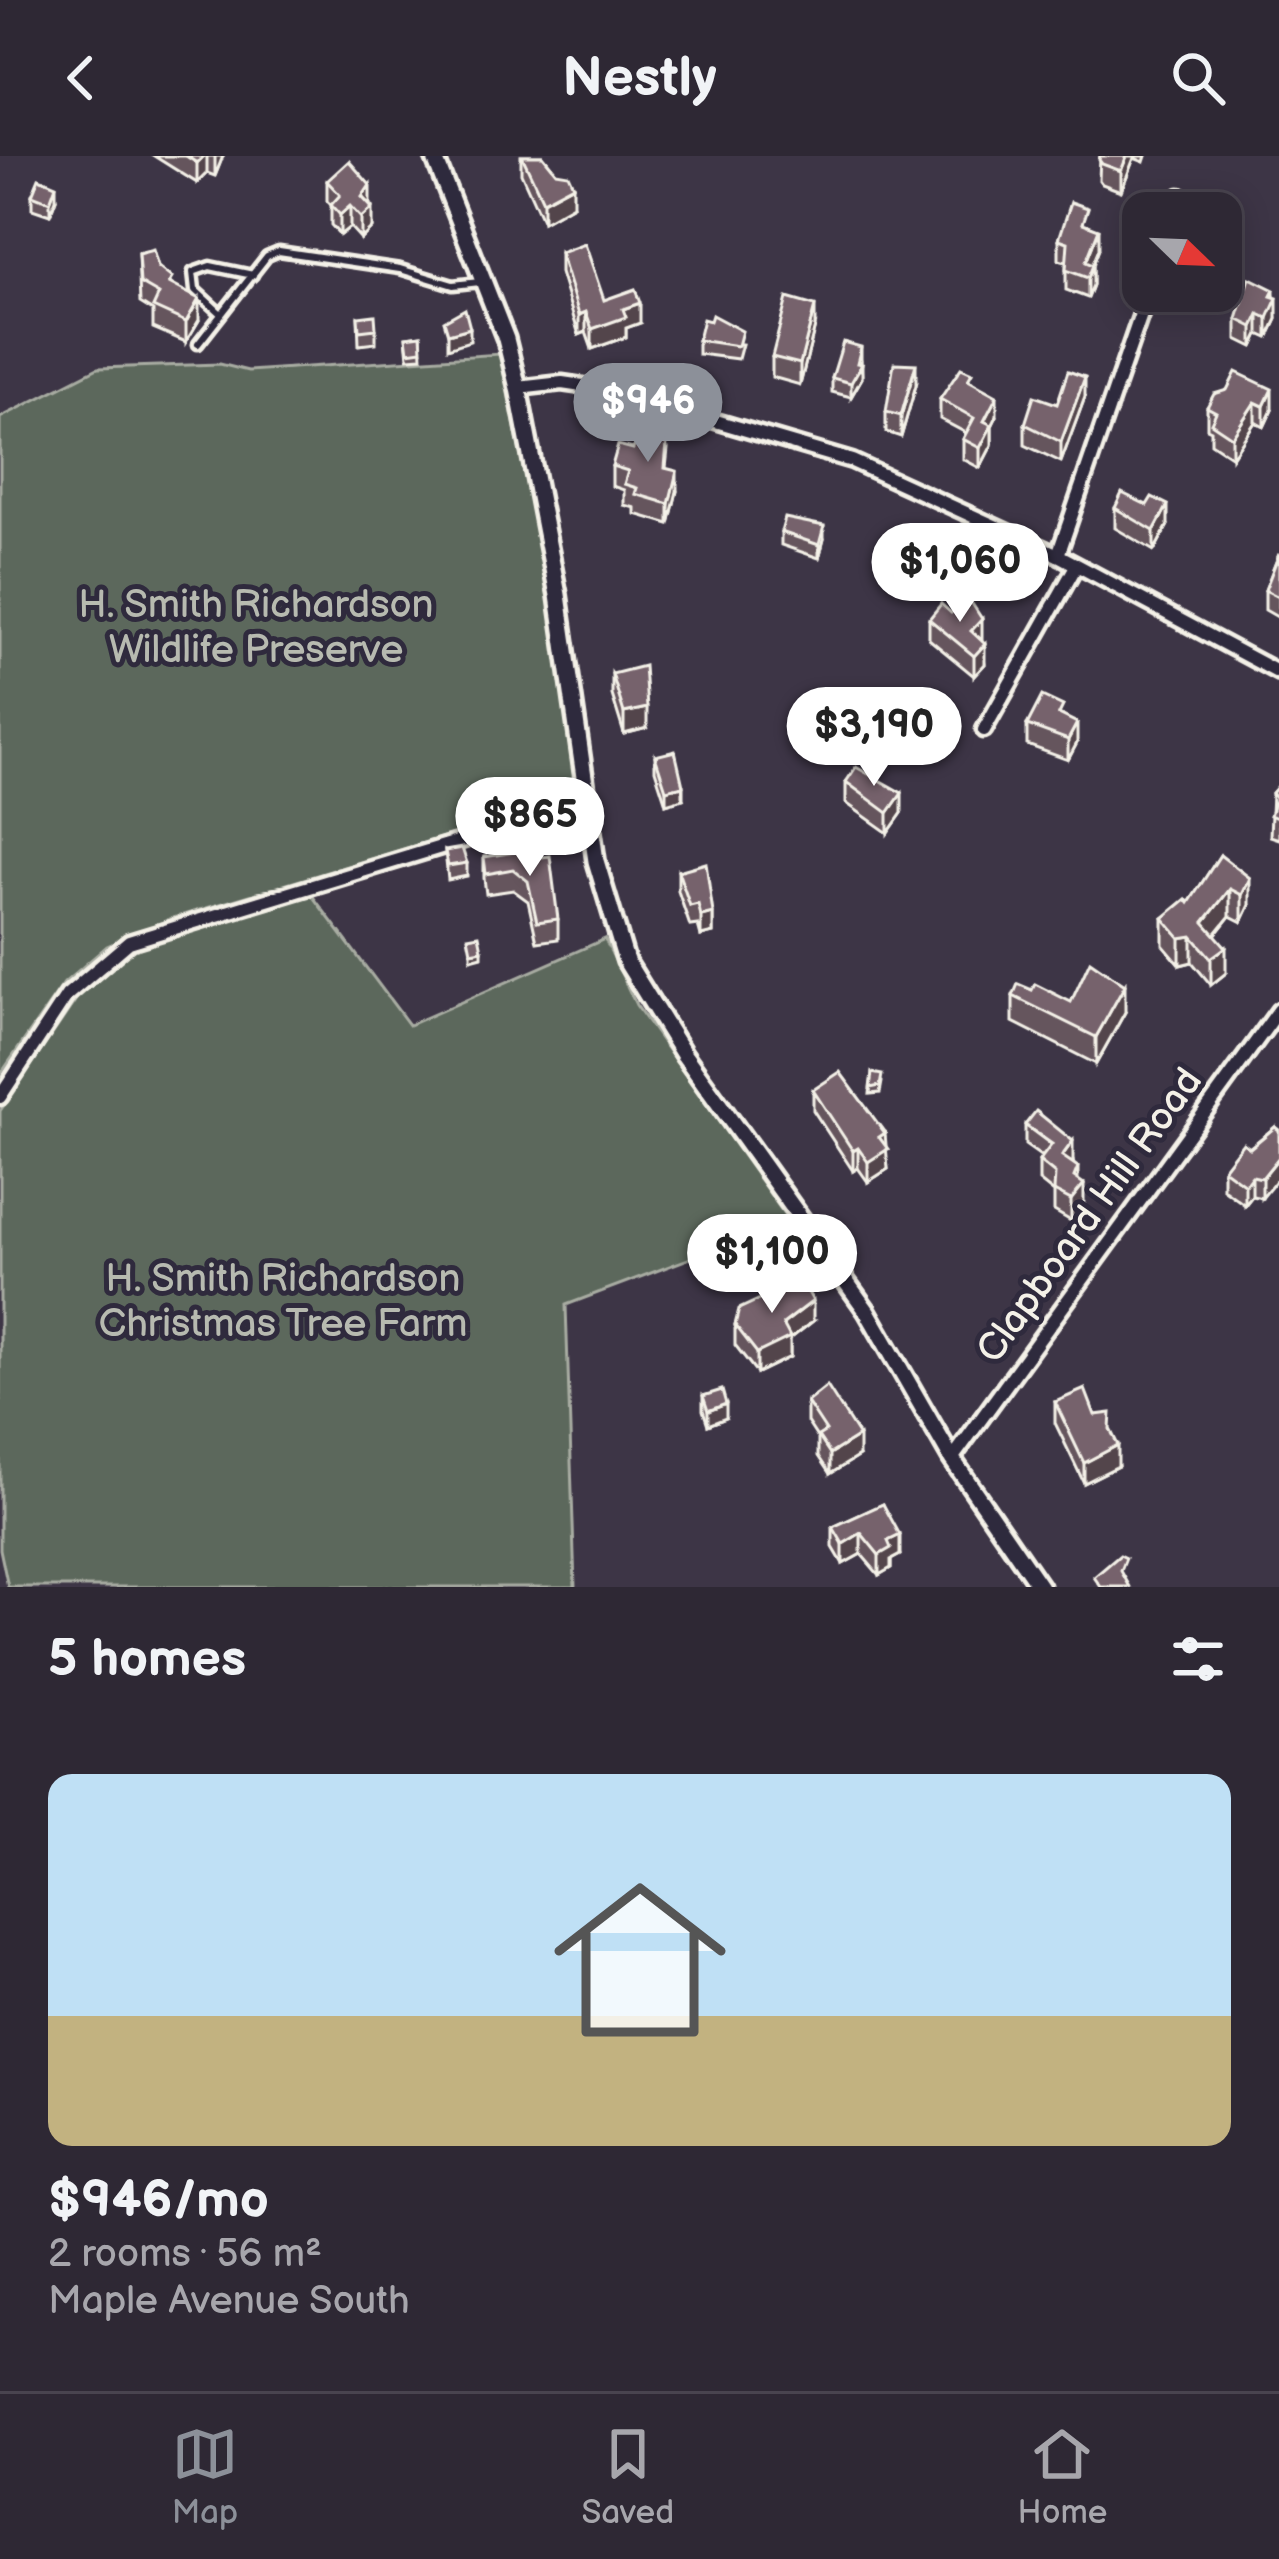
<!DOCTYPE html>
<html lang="en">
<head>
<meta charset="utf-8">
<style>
  body { margin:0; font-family:"Balsamiq Sans",sans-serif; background:#36303c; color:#f1f3f6; height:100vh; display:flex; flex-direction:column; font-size:45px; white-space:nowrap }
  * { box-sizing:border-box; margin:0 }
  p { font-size:39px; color:#a7a6ac }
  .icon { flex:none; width:66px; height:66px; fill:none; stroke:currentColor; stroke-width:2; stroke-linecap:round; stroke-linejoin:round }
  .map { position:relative; height:1431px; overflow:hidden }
  .side { display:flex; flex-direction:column; background:#2e2834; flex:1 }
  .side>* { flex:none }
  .needle { width:78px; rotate:113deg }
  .controls { position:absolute; left:1122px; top:36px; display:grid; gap:24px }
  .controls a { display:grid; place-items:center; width:120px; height:120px; border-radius:24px; background:#2e2834; box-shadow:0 6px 30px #0003,0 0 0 3px #49444f; font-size:60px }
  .price { position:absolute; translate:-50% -102px; padding:0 27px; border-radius:42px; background:#fff; color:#222; font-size:39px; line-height:78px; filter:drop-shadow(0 3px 6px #0008) }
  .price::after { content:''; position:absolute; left:50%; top:72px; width:36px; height:27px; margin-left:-18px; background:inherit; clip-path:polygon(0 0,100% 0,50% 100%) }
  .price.on { background:#8c9099; color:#fff }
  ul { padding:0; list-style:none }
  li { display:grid; align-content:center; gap:24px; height:636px; padding:0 48px }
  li+li { border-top:3px solid #49444f }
  li span { display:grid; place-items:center; height:372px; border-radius:24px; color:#555 }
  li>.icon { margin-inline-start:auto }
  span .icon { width:216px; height:216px; fill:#fffc; stroke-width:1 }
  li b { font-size:51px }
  h2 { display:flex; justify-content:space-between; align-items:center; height:144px; padding:0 48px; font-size:51px }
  header { display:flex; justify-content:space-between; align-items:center; height:156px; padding:0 48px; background:#2e2834; font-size:54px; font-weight:600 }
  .tabs { display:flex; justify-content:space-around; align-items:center; height:168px; border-top:3px solid #49444f; background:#2e2834; font-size:33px; color:#a7a6ac }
  .tabs a { display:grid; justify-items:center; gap:6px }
  .tabs .on { color:#8c9099 }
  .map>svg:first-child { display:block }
</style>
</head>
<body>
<header><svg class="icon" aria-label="back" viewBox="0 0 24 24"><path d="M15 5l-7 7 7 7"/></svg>Nestly<svg class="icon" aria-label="search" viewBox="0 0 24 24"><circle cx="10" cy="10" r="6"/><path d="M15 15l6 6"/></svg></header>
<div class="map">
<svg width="1279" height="1431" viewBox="0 0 1279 1431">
  <rect width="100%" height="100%" fill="#3d3546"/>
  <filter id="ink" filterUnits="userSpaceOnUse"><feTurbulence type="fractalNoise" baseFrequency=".00833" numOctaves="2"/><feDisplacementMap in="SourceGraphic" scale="24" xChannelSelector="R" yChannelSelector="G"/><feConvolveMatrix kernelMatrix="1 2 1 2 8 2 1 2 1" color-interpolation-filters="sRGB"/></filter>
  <g filter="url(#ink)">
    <g fill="#5c675c" stroke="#a8aca2" stroke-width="3">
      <polygon points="500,198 549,439 574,622 560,641 540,652 170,763 107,790 64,827 0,919 0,262 98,212 220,208 248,215"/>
      <polygon points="311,738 409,869 605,783 636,849 789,1065 566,1149 575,1431 8,1431 0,1393 0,955 86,829 139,788"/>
    </g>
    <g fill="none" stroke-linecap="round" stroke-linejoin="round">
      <defs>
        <g id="service">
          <polyline points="221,158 195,134 193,116 210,110 253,119"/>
          <polyline points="198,188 267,100 279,95 400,113 453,129 480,126"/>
        </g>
        <g id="minor">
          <polyline points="1174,57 1180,40"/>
          <polyline points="518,232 562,227 610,234 852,305 1058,399 1279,517"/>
          <polyline points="1058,399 1149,135"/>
          <polyline points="984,574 1076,410"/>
          <polyline points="0,941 67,839 129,786 585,647"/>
          <polyline points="952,1303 1279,854"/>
        </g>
        <polyline id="tertiary" points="434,0 506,183 518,232 558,439 596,705 626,805 684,899 867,1155 952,1303 1040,1431"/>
      </defs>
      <use href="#service" stroke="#f4f1e8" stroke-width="15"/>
      <use href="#minor" stroke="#f4f1e8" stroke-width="21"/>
      <use href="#tertiary" stroke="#f4f1e8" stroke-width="24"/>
      <use href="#service" stroke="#2f2a3d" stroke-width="6"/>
      <use href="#minor" stroke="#2f2a3d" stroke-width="12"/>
      <use href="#tertiary" stroke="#2f2a3d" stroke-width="15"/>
    </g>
    <g fill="#65545d" stroke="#f4f1e8" stroke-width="3">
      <polygon points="154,0 223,0 215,20 207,17 197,27"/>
      <polygon points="521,0 543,0 556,16 573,49 543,66 521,17"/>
      <polygon points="1100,0 1146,0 1144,6 1134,2 1121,35 1102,28 1099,24"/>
      <polygon points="327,25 370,49 372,72 361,83 350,71 340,79 331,69 331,49 327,45"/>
      <polygon points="32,39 56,43 50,59 32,53"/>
      <polygon points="1088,69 1099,93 1093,109 1093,129 1088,142 1066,134 1066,106 1059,104 1059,83"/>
      <polygon points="560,97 604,144 640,167 626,172 626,181 592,193 586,176 579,179 560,117"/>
      <polygon points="138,98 158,111 199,164 186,186 153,172 153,155 140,147"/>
      <polygon points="1274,141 1277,163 1268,182 1259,178 1253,191 1237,183 1237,163"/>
      <polygon points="358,161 376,173 376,187 359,189"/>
      <polygon points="815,170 800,229 772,221 772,201"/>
      <polygon points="421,179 422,201 408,202 406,181"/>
      <polygon points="698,184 742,188 738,203 698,198"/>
      <polygon points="861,205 862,222 851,241 832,236 832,222"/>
      <polygon points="972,226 997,260 992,270 992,289 980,312 963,303 963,283 966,277 940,263 940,243"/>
      <polygon points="916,229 901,281 886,276 886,256"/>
      <polygon points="1227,234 1272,254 1264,271 1255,266 1232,301 1211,287 1211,274 1207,272 1207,251"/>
      <polygon points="1085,241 1061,306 1025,289 1025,268 1057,248"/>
      <polygon points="633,293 668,293 666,312 677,335 669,368 635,358 635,352 624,349 624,334 612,330 612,310"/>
      <polygon points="1147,349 1168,369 1154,395 1115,372 1115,352"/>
      <polygon points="781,376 824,383 819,402 781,389"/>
      <polygon points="1279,398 1279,462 1265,454 1265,434"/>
      <polygon points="929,463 981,484 985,508 974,520 929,483"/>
      <polygon points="612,518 647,572 624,578 612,539"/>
      <polygon points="1063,560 1077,587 1068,604 1027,589 1027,569"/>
      <polygon points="655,600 683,643 666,648 655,614"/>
      <polygon points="846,626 902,657 888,677 846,647"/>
      <polygon points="1279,629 1279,683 1270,680 1272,637"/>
      <polygon points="534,693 558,763 558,783 537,786 528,745 513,734 486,738 484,722 484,701"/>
      <polygon points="445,695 467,707 467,720 448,724"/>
      <polygon points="1220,699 1250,749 1242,766 1230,760 1215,779 1226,817 1211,829 1192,806 1180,809 1163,789 1163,762 1189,747"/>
      <polygon points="678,715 713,757 713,777 701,780 698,769 690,770 678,735"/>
      <polygon points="1013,840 1071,846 1125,856 1096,908 1013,866"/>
      <polygon points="872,917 882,926 880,937 870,938"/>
      <polygon points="813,934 885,990 888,1013 868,1026 858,1012 853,1015 813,954"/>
      <polygon points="1025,969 1073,1005 1084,1048 1071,1065 1054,1055 1054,1037 1039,1025 1039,1005 1042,1001 1025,989"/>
      <polygon points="1275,971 1262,1042 1252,1040 1245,1049 1223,1033 1223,1013"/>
      <polygon points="813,1165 790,1183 790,1201 757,1217 735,1189 735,1169"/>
      <polygon points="703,1240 726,1262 708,1269 703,1254"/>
      <polygon points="807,1246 859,1300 830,1318 818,1300 818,1283 807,1266"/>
      <polygon points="1055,1246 1095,1259 1111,1276 1118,1310 1084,1327 1055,1267"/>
      <polygon points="883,1348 900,1399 891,1404 891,1412 879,1419 861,1398 843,1408 833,1391 833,1371"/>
    </g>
    <g fill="#53454c" stroke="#f4f1e8" stroke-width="3">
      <polygon points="204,0 207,0 207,17 197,27 197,7"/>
      <polygon points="215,0 223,0 215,20"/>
      <polygon points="1127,0 1134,0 1134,2 1121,35 1121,15"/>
      <polygon points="56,29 56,43 50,59 50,46"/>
      <polygon points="370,29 370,49 362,41"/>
      <polygon points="573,29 573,49 543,66 543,45"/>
      <polygon points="350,50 350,71 340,79 340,59"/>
      <polygon points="372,52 372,72 361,83 361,62"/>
      <polygon points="1099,73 1099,93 1087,122 1086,106"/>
      <polygon points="1093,109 1093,129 1088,142 1088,122"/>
      <polygon points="1274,134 1274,149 1277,142 1277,163 1268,182 1268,162 1271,140"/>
      <polygon points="199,143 199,164 186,186 186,166"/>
      <polygon points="640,147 640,167 626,172 626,181 592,193 592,173 623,153"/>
      <polygon points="815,150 815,170 800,229 800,208"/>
      <polygon points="586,156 586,176 579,179 579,159"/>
      <polygon points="1259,158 1259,178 1253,191 1253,171"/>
      <polygon points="470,172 470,185 448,192 448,178"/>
      <polygon points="861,191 861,205 859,215 862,208 862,222 851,241 851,227"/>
      <polygon points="916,208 916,229 901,281 901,260"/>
      <polygon points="1085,221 1085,241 1061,306 1061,286"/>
      <polygon points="1272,233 1272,254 1264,271 1264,250"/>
      <polygon points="997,240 997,260 992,270 992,289 980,312 980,292 984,265"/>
      <polygon points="1255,246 1255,266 1232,301 1232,281"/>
      <polygon points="677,315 677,335 669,368 669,348"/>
      <polygon points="1168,349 1168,369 1154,395 1154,375"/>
      <polygon points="824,370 824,383 819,402 819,389"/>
      <polygon points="982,463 982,484 971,475"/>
      <polygon points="985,488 985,508 974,520 974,500"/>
      <polygon points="647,552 647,572 624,578 624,557"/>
      <polygon points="1077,567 1077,587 1068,604 1068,584"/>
      <polygon points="683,630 683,643 666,648 666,634"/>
      <polygon points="902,637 902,657 888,677 888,657"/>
      <polygon points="1250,722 1250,749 1242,766 1242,739"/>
      <polygon points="1230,733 1230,760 1204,792 1204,766"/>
      <polygon points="713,757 713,777 701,780 701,760"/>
      <polygon points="1192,780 1192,806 1180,809 1180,782"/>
      <polygon points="1226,791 1226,817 1211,829 1211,802"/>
      <polygon points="482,794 482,800 471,803 471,796"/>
      <polygon points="1125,829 1125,856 1096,908 1096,881"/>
      <polygon points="885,977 888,1013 868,1026 868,1006 879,981"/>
      <polygon points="1073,985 1073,1005 1062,1020 1062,1000"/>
      <polygon points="858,992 858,1012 853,1015 853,995"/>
      <polygon points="1279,1001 1279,1021 1262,1042 1262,1022"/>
      <polygon points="1078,1011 1078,1031 1084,1028 1084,1048 1071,1065 1071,1044 1074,1021"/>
      <polygon points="1252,1020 1252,1040 1245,1049 1245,1029"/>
      <polygon points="737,1110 737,1117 721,1123 721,1117"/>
      <polygon points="813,1145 813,1165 790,1183 790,1201 757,1217 757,1197 783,1168"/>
      <polygon points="726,1248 726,1262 708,1269 708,1255"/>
      <polygon points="859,1280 859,1300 830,1318 830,1298"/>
      <polygon points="1118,1289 1118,1310 1084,1327 1084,1307"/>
      <polygon points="861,1377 861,1398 843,1408 843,1388"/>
      <polygon points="900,1379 900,1399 891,1404 891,1412 879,1419 879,1399 888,1385"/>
    </g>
    <g fill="#76626c" stroke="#f4f1e8" stroke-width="3">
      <polygon points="186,0 204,0 197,7"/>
      <polygon points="522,0 543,0 556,16 568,18 573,29 543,45"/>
      <polygon points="1100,0 1127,0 1121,15 1102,8 1099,4"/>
      <polygon points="349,5 370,29 362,41 372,52 361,62 350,50 340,59 331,49 340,39 327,25"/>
      <polygon points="39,22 56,29 50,46 32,39"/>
      <polygon points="1071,46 1088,52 1083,67 1099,73 1086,106 1093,109 1088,122 1066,114 1068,86 1059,83"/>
      <polygon points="585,88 604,144 635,133 640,147 623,153 626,161 592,173 586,156 579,159 560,97"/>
      <polygon points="153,94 158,111 172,122 169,127 199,143 186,166 153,151 159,138 140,127 138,98"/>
      <polygon points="1250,122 1274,134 1271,140 1277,142 1268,162 1259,158 1253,171 1237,163"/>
      <polygon points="787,142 815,150 800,208 772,201"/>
      <polygon points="465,153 470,172 448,178 444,165"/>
      <polygon points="375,159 376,173 359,175 358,161"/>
      <polygon points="712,159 742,175 738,190 698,184 703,163 710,165"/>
      <polygon points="421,179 422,194 408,196 406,181"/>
      <polygon points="843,186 861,191 857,207 862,208 851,227 832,222"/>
      <polygon points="894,207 916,208 901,260 886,256"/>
      <polygon points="961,212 972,217 968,224 997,240 984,265 992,269 980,292 963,283 974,262 940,243"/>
      <polygon points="1068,215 1085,221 1061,286 1025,268 1034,240 1057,248"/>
      <polygon points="1236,216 1272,233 1264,250 1255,246 1232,281 1211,267 1216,256 1207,251 1214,238 1227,234"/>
      <polygon points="647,267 668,273 665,312 677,315 669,348 635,338 637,332 624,328 628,315 612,310 618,289 633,293"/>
      <polygon points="1122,337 1147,349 1152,341 1168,349 1154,375 1115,352"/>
      <polygon points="785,362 824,370 819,389 781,376"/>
      <polygon points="1279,398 1279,441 1265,434"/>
      <polygon points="962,445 967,450 971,446 982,463 971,475 985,488 974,500 929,463 941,448 951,457"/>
      <polygon points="644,510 647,552 624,557 612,518"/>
      <polygon points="1042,540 1063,550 1059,558 1077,567 1068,584 1027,569"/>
      <polygon points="675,595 683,630 666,634 655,600"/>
      <polygon points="856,611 902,637 888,657 846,626"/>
      <polygon points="1279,629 1279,663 1270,659 1276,642 1272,637"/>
      <polygon points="462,692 467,707 448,710 445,695"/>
      <polygon points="534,693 542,701 550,700 558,763 537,766 528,725 513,713 486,718 484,701"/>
      <polygon points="1220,699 1250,722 1242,739 1230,733 1204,766 1226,791 1211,802 1192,780 1180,782 1163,762 1186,743 1189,747"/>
      <polygon points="706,707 713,757 701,760 698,748 690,750 678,715"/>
      <polygon points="479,779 482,794 471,796 468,781"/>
      <polygon points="1090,805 1125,829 1096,881 1013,840 1018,828 1032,834 1035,828 1071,846"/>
      <polygon points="840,916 885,977 879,981 888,993 868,1006 858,992 853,995 813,934"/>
      <polygon points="872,917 882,919 880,930 870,932"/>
      <polygon points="1036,955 1073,985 1062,1000 1078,1011 1074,1021 1084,1028 1071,1044 1054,1035 1055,1018 1039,1005 1052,988 1025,969"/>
      <polygon points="1275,971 1279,974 1279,1001 1262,1022 1252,1020 1245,1029 1223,1013 1243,987 1250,992"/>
      <polygon points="731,1099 737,1110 721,1117 716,1105"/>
      <polygon points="801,1124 813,1145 783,1168 790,1181 757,1197 735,1169 739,1153"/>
      <polygon points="827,1230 859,1280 830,1298 818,1280 826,1275 807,1246"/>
      <polygon points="1085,1233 1095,1259 1111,1257 1110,1273 1118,1289 1084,1307 1055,1246"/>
      <polygon points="722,1234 726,1248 708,1255 703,1240"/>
      <polygon points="883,1348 900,1379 888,1385 891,1392 879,1399 861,1377 843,1388 833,1371"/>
      <polygon points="1120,1399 1126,1402 1121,1415 1130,1431 1101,1431 1094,1421"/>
    </g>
  </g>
  <g text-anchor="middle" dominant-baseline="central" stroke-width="10" stroke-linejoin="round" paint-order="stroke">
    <g font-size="39" fill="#b7bab0" stroke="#2f2a3d">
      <text x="256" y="449">H. Smith Richardson<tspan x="256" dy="45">Wildlife Preserve</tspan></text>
      <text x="283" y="1123">H. Smith Richardson<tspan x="283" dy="45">Christmas Tree Farm</tspan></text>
    </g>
    <g font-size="39" fill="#f4f1e8" stroke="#2f2a3d">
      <text transform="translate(1090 1060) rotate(-54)">Clapboard Hill Road</text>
    </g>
  </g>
</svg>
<div class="controls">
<a><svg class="needle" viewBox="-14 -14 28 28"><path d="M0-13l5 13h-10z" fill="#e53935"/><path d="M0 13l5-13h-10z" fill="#a7a6ac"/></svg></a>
</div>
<b class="price on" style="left:648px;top:309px">$946</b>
<b class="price" style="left:960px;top:469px">$1,060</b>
<b class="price" style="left:874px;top:633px">$3,190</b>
<b class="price" style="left:530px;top:723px">$865</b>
<b class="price" style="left:772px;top:1160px">$1,100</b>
</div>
<section class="side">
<h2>5 homes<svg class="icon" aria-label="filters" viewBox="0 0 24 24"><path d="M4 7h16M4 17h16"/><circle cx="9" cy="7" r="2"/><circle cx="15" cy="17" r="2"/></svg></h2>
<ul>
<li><span style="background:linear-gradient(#bfe0f5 65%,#c2b280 0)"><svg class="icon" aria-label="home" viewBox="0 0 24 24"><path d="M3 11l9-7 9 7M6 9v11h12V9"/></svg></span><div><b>$946/mo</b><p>2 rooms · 56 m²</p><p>Maple Avenue South</p></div></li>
</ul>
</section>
<nav class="tabs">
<a class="on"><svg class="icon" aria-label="map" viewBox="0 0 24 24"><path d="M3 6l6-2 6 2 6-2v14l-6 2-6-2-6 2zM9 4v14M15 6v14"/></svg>Map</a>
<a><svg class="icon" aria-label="saved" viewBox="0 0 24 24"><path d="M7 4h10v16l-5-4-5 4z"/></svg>Saved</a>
<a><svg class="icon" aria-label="home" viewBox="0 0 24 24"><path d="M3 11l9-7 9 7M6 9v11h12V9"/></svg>Home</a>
</nav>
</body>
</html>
